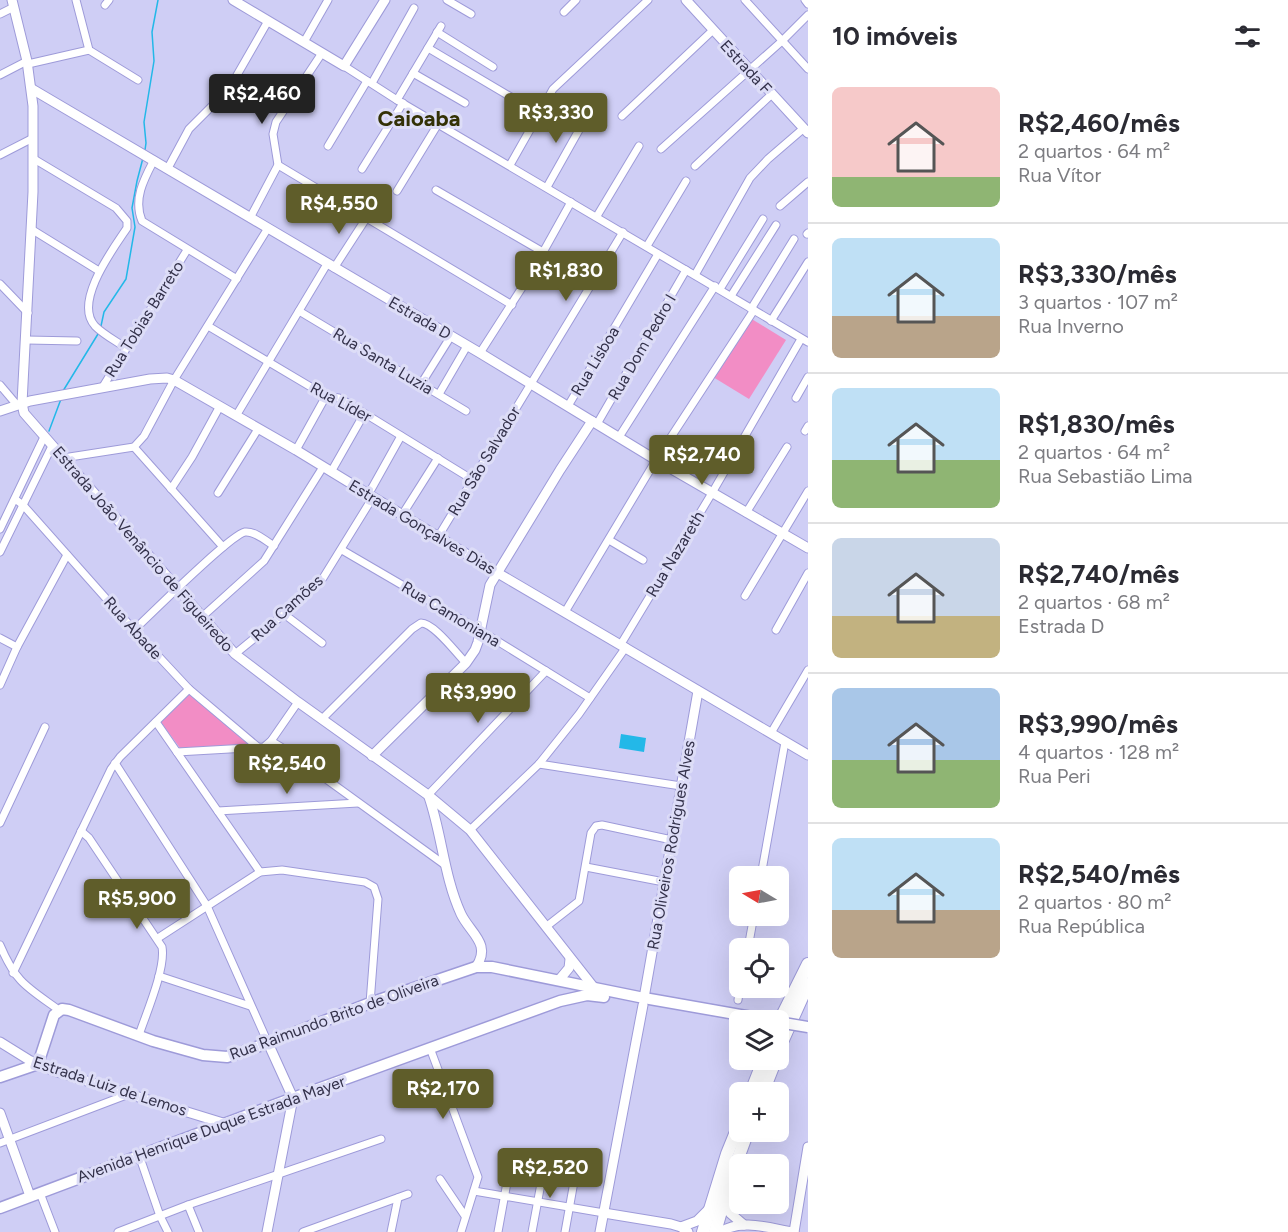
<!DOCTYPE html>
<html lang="pt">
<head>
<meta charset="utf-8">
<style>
  body { margin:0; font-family:Figtree,sans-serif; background:#f7f7f7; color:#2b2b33; height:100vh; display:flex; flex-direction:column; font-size:22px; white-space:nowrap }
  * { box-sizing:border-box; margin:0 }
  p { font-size:20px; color:#7c7c81 }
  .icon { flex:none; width:33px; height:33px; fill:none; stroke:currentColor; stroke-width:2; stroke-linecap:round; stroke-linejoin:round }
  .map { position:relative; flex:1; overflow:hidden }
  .side { display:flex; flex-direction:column; background:#fff; width:480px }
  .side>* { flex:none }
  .needle { width:39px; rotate:280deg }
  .tools { position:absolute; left:729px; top:866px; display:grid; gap:12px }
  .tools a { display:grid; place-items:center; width:60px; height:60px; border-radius:9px; background:#fff; box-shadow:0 6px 24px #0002; font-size:30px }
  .price { position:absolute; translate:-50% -51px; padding:0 14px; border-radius:6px; background:#5f5d2a; color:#fff; font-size:20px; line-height:39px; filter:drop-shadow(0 2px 3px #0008) }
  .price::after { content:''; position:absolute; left:50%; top:36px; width:18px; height:14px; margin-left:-9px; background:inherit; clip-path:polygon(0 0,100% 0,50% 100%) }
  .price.current { background:#222; color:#fff }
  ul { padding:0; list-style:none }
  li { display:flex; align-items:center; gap:18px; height:150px; padding:0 24px }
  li+li { border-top:2px solid #e1e1e2 }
  li span { display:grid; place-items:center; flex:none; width:168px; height:120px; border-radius:9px; color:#555 }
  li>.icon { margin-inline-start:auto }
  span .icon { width:72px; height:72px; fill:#fffc; stroke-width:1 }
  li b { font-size:26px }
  h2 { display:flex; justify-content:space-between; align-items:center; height:72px; padding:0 24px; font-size:26px }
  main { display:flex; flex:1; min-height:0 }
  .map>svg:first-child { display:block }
</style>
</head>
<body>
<main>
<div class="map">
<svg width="808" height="1232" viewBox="0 0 808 1232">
  <rect width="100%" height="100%" fill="#cfcef5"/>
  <g fill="#f28dc5">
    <polygon points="750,318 786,340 749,399 713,377"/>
    <polygon points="190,694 250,746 180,748 160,721"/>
  </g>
  <polygon fill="#23b8e8" points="621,734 646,738 644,752 619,748"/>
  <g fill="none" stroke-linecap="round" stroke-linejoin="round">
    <g stroke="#23b8e8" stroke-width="1.5">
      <polyline points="145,150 146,143 144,122 154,61 152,32 158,0"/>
      <polyline points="101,326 104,312 126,279 135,227 132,208 137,181 143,158"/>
      <polyline points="63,391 98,334"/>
      <polyline points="49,431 61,399"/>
    </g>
    <defs>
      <g id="street">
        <polyline points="76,0 89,50 138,80"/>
        <polyline points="447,0 471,14"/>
        <polyline points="745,0 808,69"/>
        <polyline points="805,0 808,4"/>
        <polyline points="105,5 109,0"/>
        <polyline points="564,12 576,0"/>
        <polyline points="0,14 14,7"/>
        <polyline points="437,32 493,67"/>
        <polyline points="304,42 328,0"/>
        <polyline points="428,48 538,113"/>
        <polyline points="28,64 89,50"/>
        <polyline points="344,66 397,100 808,342"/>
        <polyline points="413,73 465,103"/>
        <polyline points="0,75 27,61"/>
        <polyline points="372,83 414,8"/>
        <polyline points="397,100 441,26"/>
        <polyline points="622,116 712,31"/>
        <polyline points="328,146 367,81"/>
        <polyline points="661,149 782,41 808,15"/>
        <polyline points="0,155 33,138"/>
        <path d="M34,159L116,208L127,221V228C113,249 73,302 95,326C104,335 116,341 126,348"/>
        <path d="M154,160C144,179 133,199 142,221L237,279"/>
        <polyline points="278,165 512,305"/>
        <polyline points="510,165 553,89 648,0"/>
        <polyline points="695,166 772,94"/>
        <polyline points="168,168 189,129 229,89 268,21"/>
        <polyline points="362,169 403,103"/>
        <polyline points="547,187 588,114"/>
        <polyline points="436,190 543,252"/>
        <polyline points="397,191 438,124"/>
        <polyline points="780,206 808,182"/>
        <polyline points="597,216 639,146"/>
        <polyline points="250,218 278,165 273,134 276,122 322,53"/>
        <polyline points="31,229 99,271"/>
        <polyline points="807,234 808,233"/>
        <polyline points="647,246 686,181"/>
        <polyline points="334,268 367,217"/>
        <polyline points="695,275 750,178 768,159 804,128"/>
        <polyline points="0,284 28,313"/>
        <polyline points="720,289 763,219"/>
        <polyline points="731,296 776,225"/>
        <polyline points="751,309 794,239"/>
        <polyline points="299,311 466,411"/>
        <polyline points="771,321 808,262"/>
        <polyline points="208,326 326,396 339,398 351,405 473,480"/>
        <polyline points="27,340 77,341"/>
        <polyline points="480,353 532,272 571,202"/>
        <polyline points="421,384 451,336"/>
        <polyline points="0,385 17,405"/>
        <polyline points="102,388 187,250"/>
        <polyline points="439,394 467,346"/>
        <polyline points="796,398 808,377"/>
        <polyline points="568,406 658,254"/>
        <polyline points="236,416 327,264"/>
        <polyline points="597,424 686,270"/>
        <polyline points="805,431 808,426"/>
        <polyline points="619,437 715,286"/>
        <polyline points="134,447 223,547"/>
        <polyline points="296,450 326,396"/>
        <polyline points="63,458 134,447 144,436 174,380 268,228"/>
        <polyline points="331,472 364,414"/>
        <polyline points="171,489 192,457 220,406"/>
        <polyline points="218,493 258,429"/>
        <polyline points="368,495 401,436"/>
        <polyline points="15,499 23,505 134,630 189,689 259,748"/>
        <polyline points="746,513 787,447"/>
        <polyline points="402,515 438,458"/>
        <polyline points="0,529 44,437"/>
        <polyline points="438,537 623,232"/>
        <polyline points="609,540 643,560"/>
        <polyline points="342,550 481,631 590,698"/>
        <polyline points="0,552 52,446"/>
        <polyline points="745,596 808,491"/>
        <polyline points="565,612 656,460 754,310"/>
        <polyline points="284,614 322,643"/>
        <polyline points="203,616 264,561 323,467"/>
        <path d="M134,630C151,614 230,535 245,532C255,531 266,541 274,546"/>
        <polyline points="776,630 808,573"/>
        <polyline points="0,638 17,647"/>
        <polyline points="621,644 712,493 801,339"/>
        <polyline points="235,654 284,614 323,578 373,497"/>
        <polyline points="0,685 17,647 67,555"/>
        <path d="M322,719L412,629L421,623C434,623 456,653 466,663"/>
        <polyline points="156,722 260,872"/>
        <polyline points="771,733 808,670"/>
        <polyline points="271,741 286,750 445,865"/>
        <polyline points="177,752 264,747 271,741 298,702"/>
        <polyline points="115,763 207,906 268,1043"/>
        <polyline points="539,764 681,786"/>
        <polyline points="428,795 546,671"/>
        <polyline points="218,811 358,803"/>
        <polyline points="0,823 45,727"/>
        <polyline points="470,830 539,764 579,714 626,647"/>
        <path d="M81,831L89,838L162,947C166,968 146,1014 139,1035"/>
        <polyline points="586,867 664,882"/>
        <polyline points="761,876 785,742"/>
        <polyline points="547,926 579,901 591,833 596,826 602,825 672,840"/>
        <polyline points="158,938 260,872 282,870 365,882 374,887 378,899 370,1003"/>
        <path d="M0,945C16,983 27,987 59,1010"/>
        <polyline points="748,948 754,915"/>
        <polyline points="13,973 111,769 120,757 189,689"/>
        <polyline points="159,976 250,1006"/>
        <polyline points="738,1000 740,987"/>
        <polyline points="430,1048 478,1177 461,1232"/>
        <polyline points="0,1143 129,1094"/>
        <polyline points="139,1155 160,1216 168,1232"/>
        <polyline points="440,1179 465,1216"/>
        <polyline points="474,1191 604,1213"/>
        <polyline points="40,1193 55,1232"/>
        <polyline points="188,1205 199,1232"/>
        <polyline points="118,1232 188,1205 381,1139"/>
        <polyline points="303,1232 408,1194"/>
        <polyline points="391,1232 398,1198"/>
        <polyline points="498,1232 510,1166"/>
        <polyline points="532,1232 545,1162"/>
        <polyline points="565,1232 577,1165"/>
      </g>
      <g id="secondary">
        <polyline points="12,0 27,61 33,106 33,192 22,403 24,413 235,654 298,702 428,795 470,830 595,989"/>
        <polyline points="233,0 344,66 385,0"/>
        <polyline points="686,0 808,133"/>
        <polyline points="32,89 480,353 656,460 808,548"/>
        <polyline points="0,411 30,401 150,379 167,378 174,380 296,450 496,572 808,755"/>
        <polyline points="372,756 466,663 475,650 478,642 490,585 560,470 592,421"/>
        <path d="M429,797C442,835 444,877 461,914C470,933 492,944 476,967"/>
        <polyline points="559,980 569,968 570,959"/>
        <polyline points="644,998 698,691"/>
        <polyline points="0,1042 29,1060 54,1071 223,1123"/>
        <polyline points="0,1113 30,1196"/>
        <polyline points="728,1198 730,1213 744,1225"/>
        <polyline points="604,1213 671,1224 681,1227 688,1232"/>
        <polyline points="681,1227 697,1221 709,1209"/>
        <polyline points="267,1232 293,1098 268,1043"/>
        <polyline points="600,1232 643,1005"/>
        <path d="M721,1232C741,1218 772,1229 794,1232"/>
        <polyline points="794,1232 808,1147"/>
      </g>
      <g id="primary">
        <polyline points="0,1077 38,1064 54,1015 62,1009 69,1010 153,1041 203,1055 227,1057 268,1043 370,1003 476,967 492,967 644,998 769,1020"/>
        <polyline points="0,1208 293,1098 560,1001 587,995 604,997"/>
      </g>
      <g id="highway">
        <polyline points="778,1024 808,964"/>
        <polyline points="778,1051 808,984"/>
        <polyline points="751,1092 764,1059"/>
        <polyline points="763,1092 776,1059"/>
        <polyline points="703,1232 727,1154 740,1122"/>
        <polyline points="715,1232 730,1180 748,1131"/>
      </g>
    </defs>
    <use href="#street" stroke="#9e9bd9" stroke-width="9"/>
    <use href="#secondary" stroke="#9e9bd9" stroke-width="11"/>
    <use href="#primary" stroke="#9e9bd9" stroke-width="13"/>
    <use href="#highway" stroke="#9e9bd9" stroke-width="14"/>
    <use href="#street" stroke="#fff" stroke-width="7"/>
    <use href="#secondary" stroke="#fff" stroke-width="9"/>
    <use href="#primary" stroke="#fff" stroke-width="10"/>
    <use href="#highway" stroke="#fff" stroke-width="12"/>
    <defs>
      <polyline id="primary-bridge" points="778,1022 808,1027"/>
    </defs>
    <use href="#primary-bridge" stroke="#9e9bd9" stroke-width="13" stroke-linecap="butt"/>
    <use href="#primary-bridge" stroke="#fff" stroke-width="10"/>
  </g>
  <g text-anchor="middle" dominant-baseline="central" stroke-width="6" stroke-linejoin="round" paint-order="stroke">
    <g font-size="16" fill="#33314a" stroke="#ddddf7">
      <text transform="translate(746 67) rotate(47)">Estrada F</text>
      <text transform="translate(420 318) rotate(30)">Estrada D</text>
      <text transform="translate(144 319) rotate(-58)">Rua Tobias Barreto</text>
      <text transform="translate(642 347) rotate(-60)">Rua Dom Pedro I</text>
      <text transform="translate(383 361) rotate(31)">Rua Santa Luzia</text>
      <text transform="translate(595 361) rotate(-59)">Rua Lisboa</text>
      <text transform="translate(341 402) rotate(28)">Rua Líder</text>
      <text transform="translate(484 461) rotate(-59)">Rua São Salvador</text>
      <text transform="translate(422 527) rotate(31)">Estrada Gonçalves Dias</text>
      <text transform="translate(143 549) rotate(49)">Estrada João Venâncio de Figueiredo</text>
      <text transform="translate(675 554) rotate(-59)">Rua Nazareth</text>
      <text transform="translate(287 608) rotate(-42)">Rua Camões</text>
      <text transform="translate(451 614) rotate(31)">Rua Camoniana</text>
      <text transform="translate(133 628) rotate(48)">Rua Abade</text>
      <text transform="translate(671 845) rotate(-80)">Rua Oliveiros Rodrigues Alves</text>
      <text transform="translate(334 1017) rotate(-20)">Rua Raimundo Brito de Oliveira</text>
      <text transform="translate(110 1086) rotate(18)">Estrada Luiz de Lemos</text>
      <text transform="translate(211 1129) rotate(-20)">Avenida Henrique Duque Estrada Mayer</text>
    </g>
    <g font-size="22" font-weight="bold" fill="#333105" stroke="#ddddf7">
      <text x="419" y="118">Caioaba</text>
    </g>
  </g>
</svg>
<div class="tools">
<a><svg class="needle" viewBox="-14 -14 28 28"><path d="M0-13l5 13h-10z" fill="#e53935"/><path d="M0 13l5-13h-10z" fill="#7c7c81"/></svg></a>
<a><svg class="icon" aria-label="locate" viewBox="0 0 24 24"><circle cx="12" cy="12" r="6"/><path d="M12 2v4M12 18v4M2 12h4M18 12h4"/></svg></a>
<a><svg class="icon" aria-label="layers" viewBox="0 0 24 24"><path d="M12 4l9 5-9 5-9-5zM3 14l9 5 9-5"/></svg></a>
<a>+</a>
<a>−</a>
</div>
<b class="price current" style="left:262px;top:125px">R$2,460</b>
<b class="price" style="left:556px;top:144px">R$3,330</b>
<b class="price" style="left:339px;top:235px">R$4,550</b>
<b class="price" style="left:566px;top:302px">R$1,830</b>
<b class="price" style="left:702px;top:486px">R$2,740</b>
<b class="price" style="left:478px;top:724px">R$3,990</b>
<b class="price" style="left:287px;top:795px">R$2,540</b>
<b class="price" style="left:137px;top:930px">R$5,900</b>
<b class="price" style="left:443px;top:1120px">R$2,170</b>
<b class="price" style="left:550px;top:1199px">R$2,520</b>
</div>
<section class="side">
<h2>10 imóveis<svg class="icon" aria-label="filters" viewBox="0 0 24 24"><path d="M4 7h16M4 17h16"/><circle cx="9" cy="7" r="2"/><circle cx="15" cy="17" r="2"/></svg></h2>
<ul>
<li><span style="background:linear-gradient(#f6c9c9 75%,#8fb573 0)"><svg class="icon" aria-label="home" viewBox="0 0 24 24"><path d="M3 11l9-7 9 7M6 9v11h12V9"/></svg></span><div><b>R$2,460/mês</b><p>2 quartos · 64 m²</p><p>Rua Vítor</p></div></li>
<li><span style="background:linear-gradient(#bfe0f5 65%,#b9a48a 0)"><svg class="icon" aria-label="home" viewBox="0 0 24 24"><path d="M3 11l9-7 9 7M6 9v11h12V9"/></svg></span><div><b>R$3,330/mês</b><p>3 quartos · 107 m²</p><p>Rua Inverno</p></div></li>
<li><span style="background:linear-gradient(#bfe0f5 60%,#8fb573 0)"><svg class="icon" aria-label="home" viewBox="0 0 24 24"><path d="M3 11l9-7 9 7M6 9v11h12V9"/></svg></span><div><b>R$1,830/mês</b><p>2 quartos · 64 m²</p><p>Rua Sebastião Lima</p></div></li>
<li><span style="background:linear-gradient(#c9d6e8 65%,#c2b280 0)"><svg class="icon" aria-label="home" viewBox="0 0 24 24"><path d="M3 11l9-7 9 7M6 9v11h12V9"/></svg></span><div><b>R$2,740/mês</b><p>2 quartos · 68 m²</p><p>Estrada D</p></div></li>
<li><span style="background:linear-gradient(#a9c7e8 60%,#8fb573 0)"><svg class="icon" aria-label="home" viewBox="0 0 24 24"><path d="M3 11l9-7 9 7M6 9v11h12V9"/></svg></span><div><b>R$3,990/mês</b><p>4 quartos · 128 m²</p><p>Rua Peri</p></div></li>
<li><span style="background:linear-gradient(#bfe0f5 60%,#b9a48a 0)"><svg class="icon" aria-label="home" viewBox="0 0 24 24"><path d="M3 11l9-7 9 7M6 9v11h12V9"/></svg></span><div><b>R$2,540/mês</b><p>2 quartos · 80 m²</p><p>Rua República</p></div></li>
</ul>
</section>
</main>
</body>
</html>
